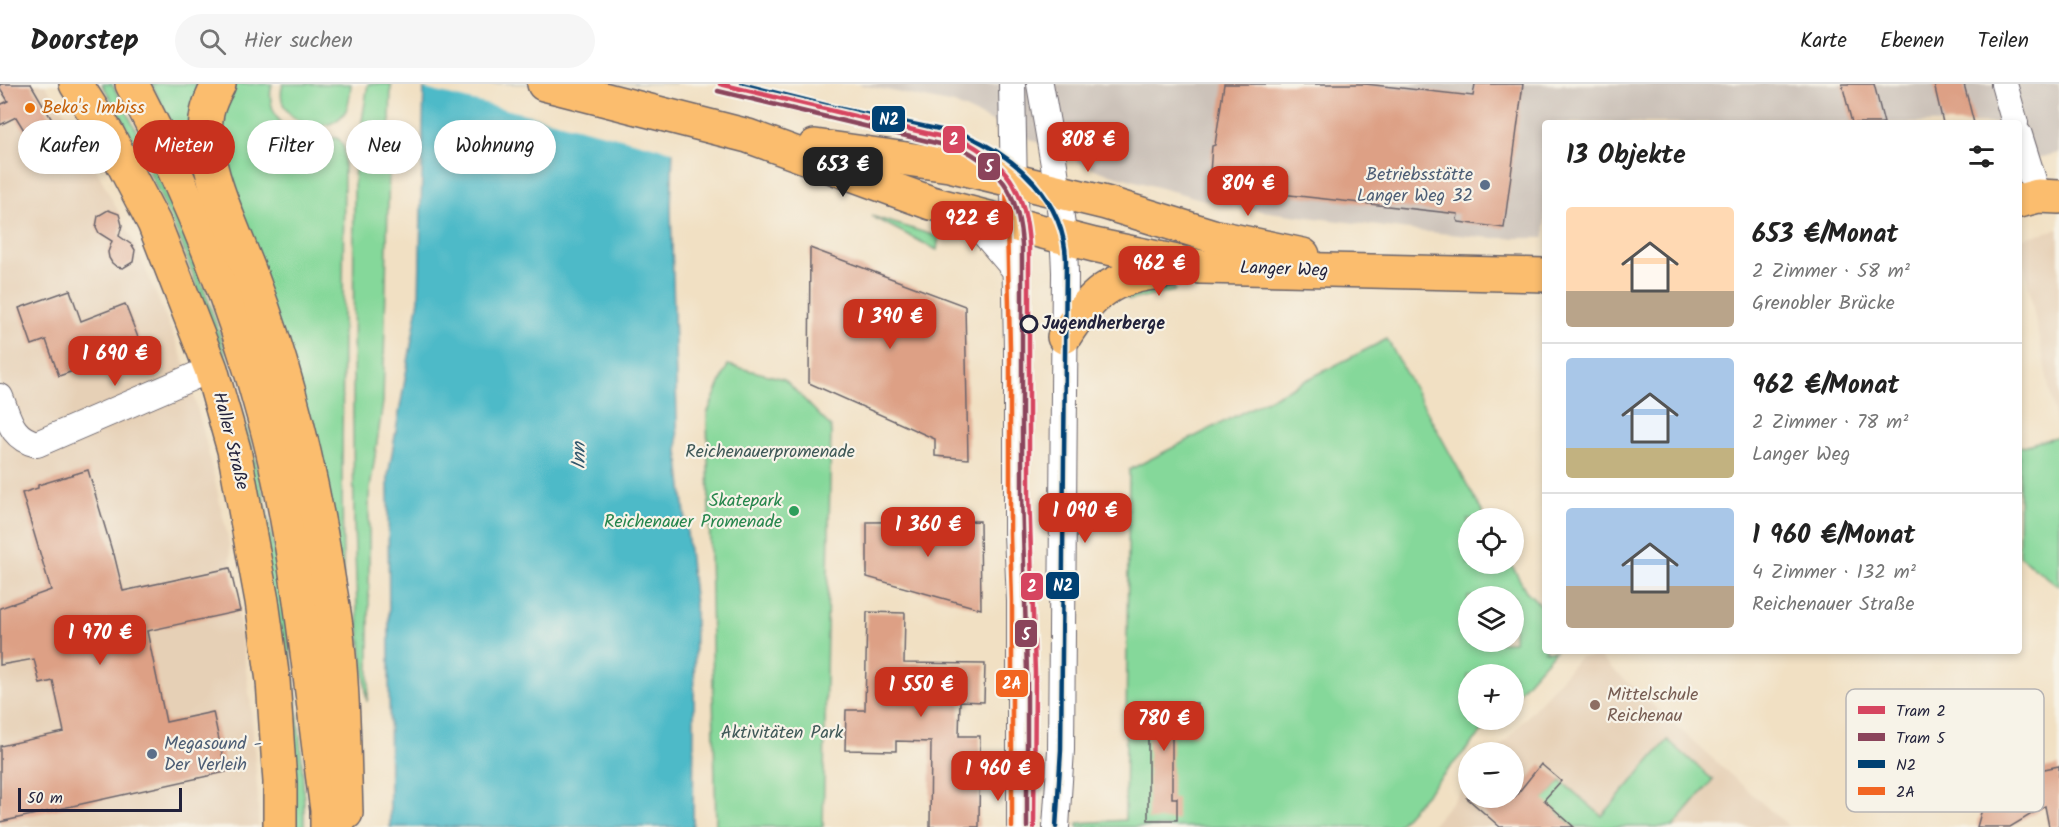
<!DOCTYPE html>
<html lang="de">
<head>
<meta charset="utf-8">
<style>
  body { margin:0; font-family:Kalam,sans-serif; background:#f6f6f6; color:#222; height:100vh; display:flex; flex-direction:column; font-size:22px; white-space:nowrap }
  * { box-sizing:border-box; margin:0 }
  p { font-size:20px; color:#767676 }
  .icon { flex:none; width:33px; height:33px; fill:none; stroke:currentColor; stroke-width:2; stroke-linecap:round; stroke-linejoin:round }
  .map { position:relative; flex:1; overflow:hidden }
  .panel { position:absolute; left:1542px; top:36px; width:480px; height:534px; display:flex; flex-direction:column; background:#fff; border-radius:6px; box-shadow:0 3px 9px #0003 }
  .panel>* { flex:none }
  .top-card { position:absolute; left:18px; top:36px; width:570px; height:54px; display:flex; gap:12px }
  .controls { position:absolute; left:1458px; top:424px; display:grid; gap:12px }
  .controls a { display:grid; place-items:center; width:66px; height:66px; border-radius:50%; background:#fff; box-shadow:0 3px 9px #0003; font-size:30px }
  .scale { position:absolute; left:18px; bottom:15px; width:164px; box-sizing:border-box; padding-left:6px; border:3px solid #22223b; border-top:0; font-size:16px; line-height:21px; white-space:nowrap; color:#22223b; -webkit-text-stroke:4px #f7f3e8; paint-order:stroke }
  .price { position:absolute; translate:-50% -51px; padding:0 14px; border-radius:12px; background:#c8321e; color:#fff; font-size:20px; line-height:39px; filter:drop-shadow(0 2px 3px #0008) }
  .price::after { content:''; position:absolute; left:50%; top:36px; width:18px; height:14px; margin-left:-9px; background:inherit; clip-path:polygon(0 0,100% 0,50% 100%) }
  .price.current { background:#222; color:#fff }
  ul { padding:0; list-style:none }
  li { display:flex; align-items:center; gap:18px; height:150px; padding:0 24px }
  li+li { border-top:2px solid #e0e0e0 }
  li span { display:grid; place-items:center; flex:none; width:168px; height:120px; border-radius:6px; color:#555 }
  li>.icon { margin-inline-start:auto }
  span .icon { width:72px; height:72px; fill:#fffc; stroke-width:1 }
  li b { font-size:26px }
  h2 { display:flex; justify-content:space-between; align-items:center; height:72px; padding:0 24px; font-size:26px }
  .chip { padding:0 21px; border-radius:27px; background:#fff; box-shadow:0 3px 9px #0003; font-size:21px; line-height:54px }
  .chip.current { background:#c8321e; color:#fff }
  header { display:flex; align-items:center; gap:36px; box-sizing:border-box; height:84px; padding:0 30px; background:#fff; border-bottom:2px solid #e0e0e0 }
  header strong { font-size:28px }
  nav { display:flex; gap:33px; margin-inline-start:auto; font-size:21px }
  .search { width:420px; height:54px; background:#f6f6f6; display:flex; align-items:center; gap:15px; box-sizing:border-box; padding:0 21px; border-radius:33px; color:#767676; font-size:22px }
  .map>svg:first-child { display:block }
</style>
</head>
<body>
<header>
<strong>Doorstep</strong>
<div class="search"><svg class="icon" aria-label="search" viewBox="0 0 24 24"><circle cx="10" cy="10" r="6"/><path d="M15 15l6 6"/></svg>Hier suchen</div>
<nav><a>Karte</a><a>Ebenen</a><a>Teilen</a></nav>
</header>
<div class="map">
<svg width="2059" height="743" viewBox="0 0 2059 743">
  <rect width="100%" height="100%" fill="#f7f3e8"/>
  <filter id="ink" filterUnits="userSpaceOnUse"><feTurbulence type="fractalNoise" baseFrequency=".0167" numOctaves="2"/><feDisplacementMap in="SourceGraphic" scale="12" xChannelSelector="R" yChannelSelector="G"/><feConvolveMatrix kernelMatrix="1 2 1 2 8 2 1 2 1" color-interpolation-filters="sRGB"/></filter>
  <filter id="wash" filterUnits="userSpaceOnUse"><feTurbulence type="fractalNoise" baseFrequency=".008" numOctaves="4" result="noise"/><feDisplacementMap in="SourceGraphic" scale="24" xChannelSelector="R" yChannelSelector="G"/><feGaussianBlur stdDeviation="1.35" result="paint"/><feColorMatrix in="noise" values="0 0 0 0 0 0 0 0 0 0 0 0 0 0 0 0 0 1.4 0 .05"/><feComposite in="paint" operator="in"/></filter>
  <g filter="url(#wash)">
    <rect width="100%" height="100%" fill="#f1e0c3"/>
    <g fill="#e6d0b6">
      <polygon points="0,0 45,0 75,44 135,160 185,280 203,346 228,454 251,623 258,715 258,743 0,743"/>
      <polygon points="2059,145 2059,352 2019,155"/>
      <polygon points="1580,573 1599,573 1789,743 1430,743 1468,699 1468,714 1514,714 1514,669 1495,669"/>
    </g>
    <polygon fill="#ccc2b9" points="857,0 2059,0 2059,69 2019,78 2019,39 1545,39 1545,154 1491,154 1417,147 1230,123 1099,87 954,20"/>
    <g fill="#85d89a" stroke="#547d6a" stroke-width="1.5" fill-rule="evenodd">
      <path d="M102,0H112C210,179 268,379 292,581C298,634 305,689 304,743H296L222,270L181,158L149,87L123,36Z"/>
      <polygon points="152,0 206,0 207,115"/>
      <path d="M233,0H272C266,22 279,46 302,51C314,54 327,51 339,55L344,64L342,393L343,492L224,90L219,24Z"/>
      <path d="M283,0H351C350,8 350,21 345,28C325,58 271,35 283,0Z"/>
      <polygon points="368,0 391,0 383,318 369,412 369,602 367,618 357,523 354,440 353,337 354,100 355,81"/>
      <polygon points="871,132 939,153 937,166"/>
      <polygon points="1161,204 1175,205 1174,207 1130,216 1122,212 1129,208"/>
      <path d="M1387,255L1486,435H1468V480H1511L1526,507L1545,525V567H1555L1514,613V591H1468V636H1493L1396,743H1078V739L1125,736L1129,386ZM1468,513H1514V558H1468Z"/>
      <polygon points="728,281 784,295 831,343 823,743 716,743 707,330"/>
      <polygon points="2059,352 2059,502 2019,472 2019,363"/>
      <polygon points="1668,656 1713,696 1673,743 1574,743 1554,725 1539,721 1561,697 1602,732"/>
    </g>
    <polygon fill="#4dbac8" stroke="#386e82" stroke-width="1.5" points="424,0 675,0 671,125 678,367 695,521 693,743 390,743 388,392 419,216"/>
    <polygon fill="#f1e0c3" points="421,0 678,0 676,68 421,4"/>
    <g id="blocks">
      <g fill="#dda085">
        <polygon points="0,0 31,0 55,41 30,56 16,33 0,41 0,21 8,17 0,4"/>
        <polygon points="1224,0 1365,0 1473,12 1475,0 1523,0 1504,144 1459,138 1457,136 1458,130 1209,102 1212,62 1215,61"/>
        <polygon points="1842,0 1874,0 1884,39 1852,39"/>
        <polygon points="1934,0 1964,0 1974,39 1943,39"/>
        <polygon points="108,126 119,130 122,141 119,152 132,161 135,166 133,178 123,184 117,183 112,179 109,174 108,168 112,157 99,149 96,143 98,132"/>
        <polygon points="810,164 965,222 968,375 935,372 935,355 809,299"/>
        <polygon points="70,206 81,237 125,220 146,274 121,284 116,272 59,292 46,256 32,261 19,224"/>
        <polygon points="88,386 113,470 114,470 123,507 230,484 240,527 147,547 166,638 213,628 226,688 0,738 0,662 64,648 53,597 40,600 34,575 0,581 0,524 51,506 22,409 38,404 38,401"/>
        <polygon points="980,437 981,525 867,493 867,438"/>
        <polygon points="867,528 905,529 904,579 985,580 984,618 960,617 959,652 980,652 979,743 930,743 931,658 896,657 896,667 845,666 846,626 865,626"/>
        <polygon points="1141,619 1197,619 1197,650 1172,651 1172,714 1177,714 1177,736 1148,736 1148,650 1141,650"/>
        <polygon points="1541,680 1561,697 1544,716 1574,743 1500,743 1467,714 1514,714"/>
        <polygon points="2059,682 2059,743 2049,743 2045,722 2010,743 1977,743 1990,696"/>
      </g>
    </g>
  </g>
  <g filter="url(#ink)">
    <use href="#blocks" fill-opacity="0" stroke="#6a646b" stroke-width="1.5"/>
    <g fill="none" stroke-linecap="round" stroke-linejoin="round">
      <defs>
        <g id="minor">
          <polyline points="1012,0 1017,264 1017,450 1020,517 1020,743"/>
          <path d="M1040,0C1051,62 1063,124 1065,188L1061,666L1056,743"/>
          <polyline points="2004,0 2015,39"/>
          <polyline points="2019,51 2038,112"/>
          <polyline points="960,129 982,147 1016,187"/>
          <path d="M0,313C9,335 11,354 37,360L211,285"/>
        </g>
        <g id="major">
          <polyline points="76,0 107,49 154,139 211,285 234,366 262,517 273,597 280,698 280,743"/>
          <path d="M132,0C188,107 234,220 265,337C299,464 309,596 327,726V743"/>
          <path d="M219,0C214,9 209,19 207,29C197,75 236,150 252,194C287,287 310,383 326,480C330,507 336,534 338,561C344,617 344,673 346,729"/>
          <polyline points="544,0 748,52 931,119 1094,161 1201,183 1545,191"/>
          <polyline points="815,62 949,81 1106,119 1213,152 1303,171"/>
          <polyline points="2019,117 2038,112 2059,113"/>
          <path d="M1064,253C1098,200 1116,192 1177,186"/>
        </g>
      </defs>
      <use href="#minor" stroke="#6a646b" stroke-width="28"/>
      <use href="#major" stroke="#6a646b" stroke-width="36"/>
      <use href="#minor" stroke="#fff" stroke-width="26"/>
      <use href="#major" stroke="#fbbd6e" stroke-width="33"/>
      <defs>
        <path id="bus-1" d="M741,0L841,25L965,51C1017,73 1064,116 1066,176L1061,666L1056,743"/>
        <polyline id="bus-2" points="739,7 839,32 962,58 986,75 999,87 1006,98 1010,264 1010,450 1012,517 1012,743"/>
      </defs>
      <use href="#bus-1" stroke="#f7f3e8" stroke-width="9"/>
      <use href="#bus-2" stroke="#f7f3e8" stroke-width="9"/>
      <use href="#bus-1" stroke="#004173" stroke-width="4.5"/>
      <use href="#bus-2" stroke="#f26522" stroke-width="4.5"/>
      <defs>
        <path id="tram-1" d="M720,0L968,59C1012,84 1026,112 1029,161V410L1035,589L1034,743"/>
        <path id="tram-2" d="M718,7L965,66C1006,89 1019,115 1022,161V410L1027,589V743"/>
      </defs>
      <use href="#tram-1" stroke="#f7f3e8" stroke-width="9"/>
      <use href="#tram-2" stroke="#f7f3e8" stroke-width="9"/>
      <use href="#tram-1" stroke="#d64560" stroke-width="4.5"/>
      <use href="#tram-2" stroke="#8b445b" stroke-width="4.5"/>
    </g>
  </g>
  <circle fill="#e8710a" stroke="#f7f3e8" stroke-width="2" cx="30" cy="24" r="6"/>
  <g fill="#5c6f8a" stroke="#f7f3e8" stroke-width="2">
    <circle cx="1485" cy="101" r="6"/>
    <circle cx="152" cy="670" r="6"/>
  </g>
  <circle fill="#f7f3e8" stroke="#22223b" stroke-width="3" cx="1029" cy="240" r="8"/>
  <circle fill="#2e9e5b" stroke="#f7f3e8" stroke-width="2" cx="794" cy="427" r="6"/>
  <circle fill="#8d6e63" stroke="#f7f3e8" stroke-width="2" cx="1595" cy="621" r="6"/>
  <g text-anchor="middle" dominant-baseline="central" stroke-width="4.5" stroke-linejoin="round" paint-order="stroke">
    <g font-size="18" fill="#c56008" stroke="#f7f3e8" text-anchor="start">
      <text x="42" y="24">Beko's Imbiss</text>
    </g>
    <g font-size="18" fill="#4e5e75" stroke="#f7f3e8" text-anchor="end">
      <text x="1473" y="91">Betriebsstätte<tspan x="1473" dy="21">Langer Weg 32</tspan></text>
      <text x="164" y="660" text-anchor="start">Megasound -<tspan x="164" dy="21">Der Verleih</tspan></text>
    </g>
    <g font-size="18" fill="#22223b" stroke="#f7f3e8">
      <text transform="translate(1284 186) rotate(2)">Langer Weg</text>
      <text transform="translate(230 357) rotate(76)">Haller Straße</text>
    </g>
    <g font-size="18" font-weight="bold" fill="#22223b" stroke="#f7f3e8" text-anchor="start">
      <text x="1042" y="240">Jugendherberge</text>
    </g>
    <g font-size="18" fill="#405958" stroke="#f7f3e8">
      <text x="770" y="368">Reichenauerpromenade</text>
      <text x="782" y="649">Aktivitäten Park</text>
    </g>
    <g font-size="18" fill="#27864d" stroke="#f7f3e8" text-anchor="end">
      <text x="782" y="417">Skatepark<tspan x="782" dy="21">Reichenauer Promenade</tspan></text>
    </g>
    <g font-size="18" fill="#785e54" stroke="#f7f3e8" text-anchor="start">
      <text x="1607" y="611">Mittelschule<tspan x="1607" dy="21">Reichenau</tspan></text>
    </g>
    <g font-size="20" font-style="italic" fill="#31576c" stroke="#f7f3e8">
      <text transform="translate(580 372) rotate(-90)">Inn</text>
    </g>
  </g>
  <rect x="1846" y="605" width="198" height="123" rx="9" fill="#f7f3e8" stroke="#b7b4b4" stroke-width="1.5"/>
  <rect x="1858" y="622" width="27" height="8" fill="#d64560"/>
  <rect x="1858" y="649" width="27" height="8" fill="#8b445b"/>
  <rect x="1858" y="676" width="27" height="8" fill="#004173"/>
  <rect x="1858" y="703" width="27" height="8" fill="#f26522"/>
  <g font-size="16" fill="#22223b">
    <text x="1896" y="632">Tram 2</text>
    <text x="1896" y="659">Tram 5</text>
    <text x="1896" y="686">N2</text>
    <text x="1896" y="713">2A</text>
  </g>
  <g stroke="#f7f3e8" stroke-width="2">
    <rect x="871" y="21" width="35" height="28" rx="6" fill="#004173"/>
    <rect x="942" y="41" width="24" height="29" rx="6" fill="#d64560"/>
    <rect x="977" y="68" width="24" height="29" rx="6" fill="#8b445b"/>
    <rect x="1045" y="487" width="35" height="29" rx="6" fill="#004173"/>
    <rect x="1020" y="488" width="24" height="29" rx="6" fill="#d64560"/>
    <rect x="1014" y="535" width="24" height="29" rx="6" fill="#8b445b"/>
    <rect x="995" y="585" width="34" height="29" rx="6" fill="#f26522"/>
  </g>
  <g font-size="16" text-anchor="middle" font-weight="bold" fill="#fff">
    <text x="889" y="41">N2</text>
    <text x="954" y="61">2</text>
    <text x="989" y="88">5</text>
    <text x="1063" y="507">N2</text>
    <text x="1032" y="508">2</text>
    <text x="1026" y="556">5</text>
    <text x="1012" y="605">2A</text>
  </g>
</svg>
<div class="controls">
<a><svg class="icon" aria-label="locate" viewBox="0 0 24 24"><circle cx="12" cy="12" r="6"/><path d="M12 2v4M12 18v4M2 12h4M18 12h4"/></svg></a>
<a><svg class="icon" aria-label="layers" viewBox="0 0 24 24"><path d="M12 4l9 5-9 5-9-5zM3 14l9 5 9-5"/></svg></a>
<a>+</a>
<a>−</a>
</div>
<div class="scale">50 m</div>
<b class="price" style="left:1088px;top:89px">808 €</b>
<b class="price current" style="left:843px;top:114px">653 €</b>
<b class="price" style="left:1248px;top:133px">804 €</b>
<b class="price" style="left:972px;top:168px">922 €</b>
<b class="price" style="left:1159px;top:213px">962 €</b>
<b class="price" style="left:890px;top:266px">1 390 €</b>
<b class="price" style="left:115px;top:303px">1 690 €</b>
<b class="price" style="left:1085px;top:460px">1 090 €</b>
<b class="price" style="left:928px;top:474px">1 360 €</b>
<b class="price" style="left:100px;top:582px">1 970 €</b>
<b class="price" style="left:921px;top:634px">1 550 €</b>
<b class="price" style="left:1164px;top:668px">780 €</b>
<b class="price" style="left:998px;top:718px">1 960 €</b>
<div class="top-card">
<a class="chip">Kaufen</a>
<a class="chip current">Mieten</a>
<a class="chip">Filter</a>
<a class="chip">Neu</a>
<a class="chip">Wohnung</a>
</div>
<section class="panel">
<h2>13 Objekte<svg class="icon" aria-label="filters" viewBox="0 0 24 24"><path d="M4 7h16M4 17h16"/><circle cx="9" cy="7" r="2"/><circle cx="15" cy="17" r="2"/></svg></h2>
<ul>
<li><span style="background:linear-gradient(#ffd9b3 70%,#b9a48a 0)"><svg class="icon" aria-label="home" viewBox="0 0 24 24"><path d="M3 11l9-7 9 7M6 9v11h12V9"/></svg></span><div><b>653 €/Monat</b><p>2 Zimmer · 58 m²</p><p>Grenobler Brücke</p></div></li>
<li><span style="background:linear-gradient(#a9c7e8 75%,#c2b280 0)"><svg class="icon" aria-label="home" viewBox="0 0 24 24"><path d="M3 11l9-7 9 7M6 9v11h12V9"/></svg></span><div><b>962 €/Monat</b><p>2 Zimmer · 78 m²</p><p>Langer Weg</p></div></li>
<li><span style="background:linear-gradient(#a9c7e8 65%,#b9a48a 0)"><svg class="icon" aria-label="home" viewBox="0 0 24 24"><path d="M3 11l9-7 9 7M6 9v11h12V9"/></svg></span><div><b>1 960 €/Monat</b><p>4 Zimmer · 132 m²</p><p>Reichenauer Straße</p></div></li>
</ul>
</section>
</div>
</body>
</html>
